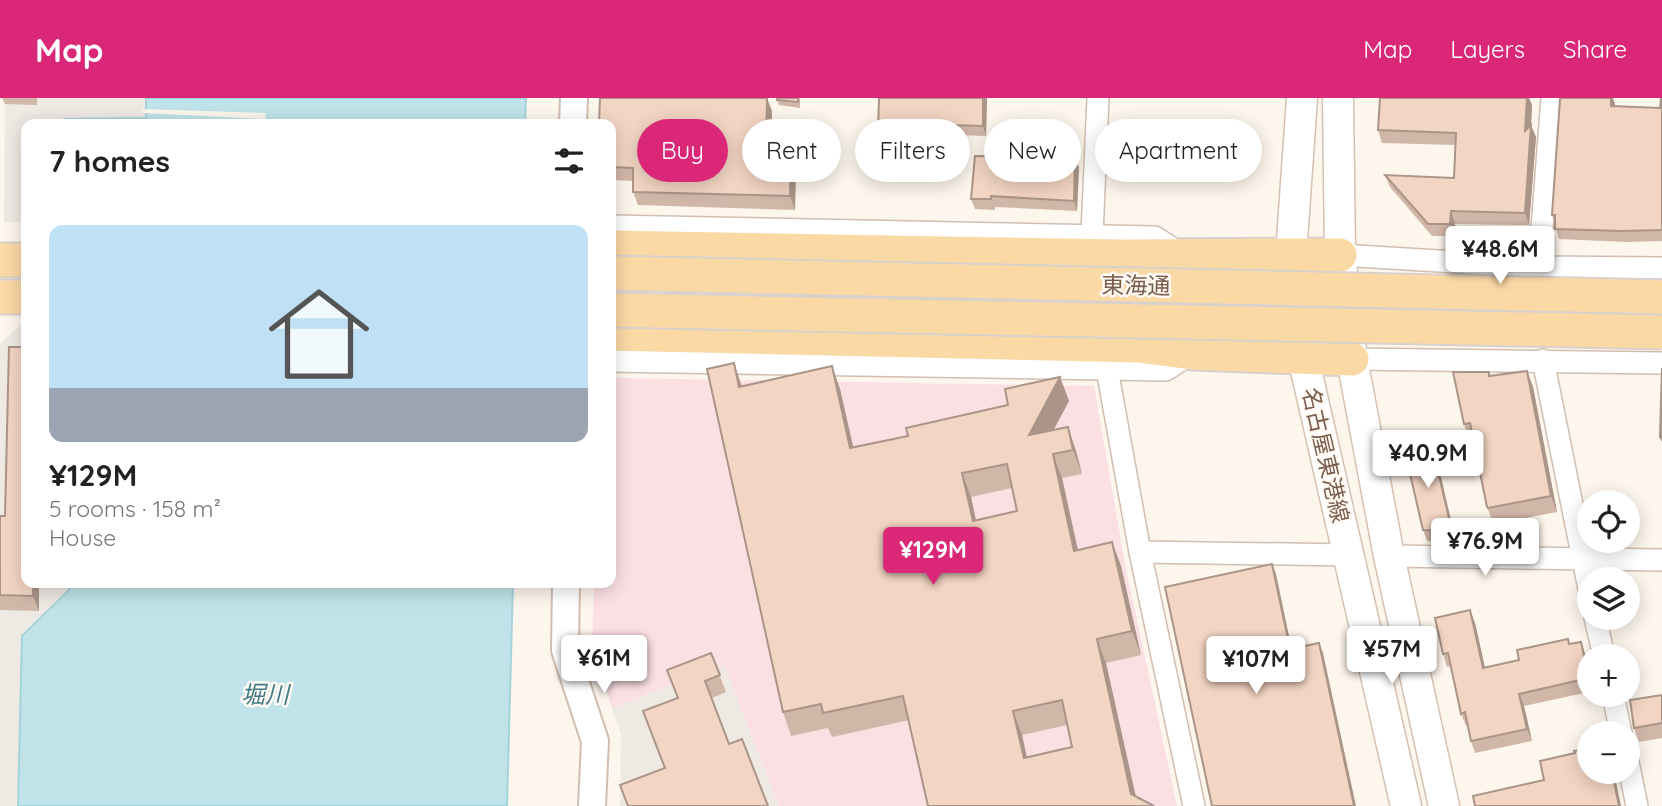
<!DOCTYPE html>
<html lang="en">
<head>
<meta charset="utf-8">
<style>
  body { margin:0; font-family:Quicksand,"Noto Sans JP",sans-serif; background:#f6f6f6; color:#222; height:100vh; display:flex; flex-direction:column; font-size:26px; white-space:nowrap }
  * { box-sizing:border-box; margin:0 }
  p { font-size:23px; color:#767676 }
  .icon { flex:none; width:38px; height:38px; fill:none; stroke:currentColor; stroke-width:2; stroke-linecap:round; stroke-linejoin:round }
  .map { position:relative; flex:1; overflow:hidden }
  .sheet { position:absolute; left:21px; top:21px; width:595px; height:469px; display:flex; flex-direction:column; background:#fff; border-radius:14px; box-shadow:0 4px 18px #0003 }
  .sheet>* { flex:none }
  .banner { position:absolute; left:637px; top:21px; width:665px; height:63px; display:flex; gap:14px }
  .buttons { position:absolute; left:1577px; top:392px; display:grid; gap:14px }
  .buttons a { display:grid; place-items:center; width:63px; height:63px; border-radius:50%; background:#fff; box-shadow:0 4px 18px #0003; font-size:35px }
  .price { position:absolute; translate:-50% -60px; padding:0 16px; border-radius:7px; background:#fff; color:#222; font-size:23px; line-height:46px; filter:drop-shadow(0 2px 4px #0008) }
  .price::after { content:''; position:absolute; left:50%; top:42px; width:21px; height:16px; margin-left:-10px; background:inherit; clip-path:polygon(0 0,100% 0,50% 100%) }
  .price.selected { background:#db2777; color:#fff }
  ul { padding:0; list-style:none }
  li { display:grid; align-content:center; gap:14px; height:371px; padding:0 28px }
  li+li { border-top:2px solid #e0e0e0 }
  li span { display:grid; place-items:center; height:217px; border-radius:14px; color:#555 }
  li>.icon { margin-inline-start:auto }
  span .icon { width:126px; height:126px; fill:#fffc; stroke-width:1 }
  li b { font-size:30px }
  h2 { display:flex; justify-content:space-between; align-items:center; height:84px; padding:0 28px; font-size:30px }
  .tag { padding:0 24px; border-radius:32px; background:#fff; box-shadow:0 4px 18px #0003; font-size:24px; line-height:63px }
  .tag.selected { background:#db2777; color:#fff }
  header { display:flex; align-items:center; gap:42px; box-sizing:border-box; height:98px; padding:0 35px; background:#db2777; color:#fff }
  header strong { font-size:33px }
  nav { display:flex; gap:38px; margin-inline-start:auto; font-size:24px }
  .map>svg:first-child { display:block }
</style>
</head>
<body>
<header>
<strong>Map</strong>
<nav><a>Map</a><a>Layers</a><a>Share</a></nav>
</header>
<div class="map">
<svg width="1662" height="708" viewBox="0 0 1662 708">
  <rect width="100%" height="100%" fill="#fdf6ec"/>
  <g fill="#efe9e4">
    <polygon points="5,0 146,0 146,20 65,21 64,26 26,26 26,123 4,125"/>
    <polygon points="24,224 26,224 26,485 69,485 69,492 22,538 18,708 0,708 0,246"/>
    <polygon points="724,565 779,708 620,708 621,636 612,610"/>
  </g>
  <polygon fill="#fbdfe3" points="615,280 1094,288 1126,471 1177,708 779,708 724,566 612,610 592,548 594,485 611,485 611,283"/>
  <g fill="#bfe3e8" stroke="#a5d3da" stroke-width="2">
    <polygon points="146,0 526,0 525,26 64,26 64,21 146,20"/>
    <polygon points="69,485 513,485 507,708 18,708 22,538 69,492"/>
  </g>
  <polygon fill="#fdf6ec" points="143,11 266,15 265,21 143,15"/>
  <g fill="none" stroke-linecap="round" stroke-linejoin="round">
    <defs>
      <g id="minor">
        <polyline points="611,128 1155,139 1181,156"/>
        <polyline points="1092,136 1098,0"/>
        <polyline points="1340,157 1539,169 1662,170"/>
        <polyline points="1539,169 1552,0"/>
        <polyline points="1352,261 1662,265"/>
        <polyline points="1543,262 1589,491"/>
        <polyline points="611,263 1166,272 1192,255"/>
        <polyline points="1107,271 1140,454 1194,708"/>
        <polyline points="1140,454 1349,457"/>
        <polyline points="1389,458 1662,462"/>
        <polyline points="1595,520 1604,558"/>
        <polyline points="1613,597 1621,635"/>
        <polyline points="1628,664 1637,708"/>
      </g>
      <g id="tertiary">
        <polyline points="573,26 574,0"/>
        <polyline points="566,485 565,552 595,643 592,708"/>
      </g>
      <g id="secondary">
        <polyline points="1302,0 1291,157 1303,259 1406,708"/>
        <polyline points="1338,0 1340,157 1352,261 1389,458 1444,708"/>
      </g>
      <g id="primary">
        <polyline points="611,149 1122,158 1340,157"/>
        <polyline points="0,162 26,162"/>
        <polyline points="0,199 26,199"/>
        <polyline points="611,236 1138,248 1192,255 1352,261"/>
      </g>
    </defs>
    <use href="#minor" stroke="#d1beb0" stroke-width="24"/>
    <use href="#tertiary" stroke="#d1beb0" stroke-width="30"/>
    <use href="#secondary" stroke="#d6c0b0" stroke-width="33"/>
    <use href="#primary" stroke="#dad1cd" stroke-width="37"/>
    <use href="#minor" stroke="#fff" stroke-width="21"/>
    <use href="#tertiary" stroke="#fff" stroke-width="26"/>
    <use href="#secondary" stroke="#fff" stroke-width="30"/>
    <use href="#primary" stroke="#fbd9a5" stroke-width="33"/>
    <defs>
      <g id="primary-bridge">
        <polyline points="611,175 1662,199"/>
        <polyline points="611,212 1662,234"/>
      </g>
    </defs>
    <use href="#primary-bridge" stroke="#dad1cd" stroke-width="37" stroke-linecap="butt"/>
    <use href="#primary-bridge" stroke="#fbd9a5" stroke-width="33"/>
  </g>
  <g fill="#d1b7a8" fill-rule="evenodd">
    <polygon points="2,0 37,0 37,7 5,6"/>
    <polygon points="777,0 800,0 800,10 779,7"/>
    <polygon points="879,0 987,0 986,38 922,36 922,45 882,44 878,34"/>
    <polygon points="1380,0 1529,0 1532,7 1531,28 1536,39 1529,127 1455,126 1455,138 1432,138 1390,89 1385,77 1454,80 1455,47 1382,45 1378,32"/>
    <polygon points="1662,0 1662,143 1626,144 1559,141 1552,117 1615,6 1615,8 1660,10"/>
    <polygon points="772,13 771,52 796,66 795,112 638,107 633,94 633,83 611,82 611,26"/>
    <polygon points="1079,69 1077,113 995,109 995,112 975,111 971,101"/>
    <polygon points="1489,274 1490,278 1533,289 1557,414 1494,426 1493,424 1487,409 1473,341 1470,342 1464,326"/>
    <path d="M1060,279L1069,303L1053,332L1068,329L1076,353L1082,376L1062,380L1078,452L1112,444L1121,468L1141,557L1106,565L1135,698L909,622L832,639L828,630L791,638L783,614L742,288L840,291L853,350L908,338L1008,307ZM1012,390L1017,413L976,422L971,399ZM1067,627L1072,649L1027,659L1022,637Z"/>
    <polygon points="1432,348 1436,358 1456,444 1427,443 1423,432"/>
    <polygon points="0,418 5,418 26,485 39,485 39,513 0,512"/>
    <polygon points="1475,525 1485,570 1519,562 1570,546 1585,556 1589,573 1589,594 1524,608 1532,643 1475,655 1471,643 1468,628 1466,628 1461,616 1451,568 1447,569 1443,556"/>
    <polygon points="711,555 726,594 712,600 664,670"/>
    <polygon points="1662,597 1662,640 1639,644 1634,630"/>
  </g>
  <g fill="#aa9588">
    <polygon points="767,0 772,13 771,65 766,52"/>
    <polygon points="983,0 987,0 986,38 983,28"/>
    <polygon points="1527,0 1529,0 1532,7 1530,45 1525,33"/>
    <polygon points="1611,0 1613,0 1615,6 1614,18 1611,8"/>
    <polygon points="919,26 922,36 922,45 918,35"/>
    <polygon points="1531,27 1536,39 1529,127 1525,115"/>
    <polygon points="791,52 796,66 795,112 790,98"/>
    <polygon points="1075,59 1079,69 1077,113 1074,103"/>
    <polygon points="1451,113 1455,126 1455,138 1450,126"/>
    <polygon points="734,265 742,289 739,289"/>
    <polygon points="832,268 840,291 859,374 850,350"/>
    <polygon points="1527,273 1533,289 1557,414 1551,398"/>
    <polygon points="1060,279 1069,303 1038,361 1029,337"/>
    <polygon points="1068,329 1076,353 1082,376 1073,352"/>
    <polygon points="1432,348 1436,358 1456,444 1452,433"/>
    <polygon points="1053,356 1062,380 1083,476 1074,453"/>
    <polygon points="962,375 971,399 981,447 973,423"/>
    <polygon points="1112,444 1121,468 1141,557 1132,533"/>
    <polygon points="1272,466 1276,476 1294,562 1290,551"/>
    <polygon points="33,485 39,485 39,513 33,498"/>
    <polygon points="1470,512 1475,525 1488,583 1483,570"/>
    <polygon points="1097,541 1106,565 1138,708 1131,696"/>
    <polygon points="1581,544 1585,556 1589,573 1589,581"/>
    <polygon points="1319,545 1323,555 1356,708 1354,708"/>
    <polygon points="1519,596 1524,608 1532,643 1527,631"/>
    <polygon points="1013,613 1022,637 1032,684 1024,660"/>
    <polygon points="1612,674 1614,674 1621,708 1619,708"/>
  </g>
  <g fill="#f3d5c3" stroke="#aa9588" stroke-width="2" fill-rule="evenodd">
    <polygon points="600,0 767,0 766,52 791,52 790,98 633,94 633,70 611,69 611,26 599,26"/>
    <polygon points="777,0 798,0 798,4 777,2"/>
    <polygon points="879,0 983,0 983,28 919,26 918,35 878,34"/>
    <polygon points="1380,0 1527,0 1525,33 1531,27 1525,115 1451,113 1450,126 1428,126 1385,77 1454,80 1456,35 1378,32"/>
    <polygon points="1562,0 1611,0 1611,8 1660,10 1661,0 1662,0 1662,132 1622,133 1555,131 1555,117 1552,117 1560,1"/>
    <polygon points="975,58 1075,59 1074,103 991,98 991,101 971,101"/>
    <polygon points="9,249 26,249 26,485 33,485 33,498 0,497 0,418 5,418"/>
    <path d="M734,265L739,289L832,268L850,350L908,338L906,330L1008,307L1005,291L1060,279L1029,337L1068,329L1073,352L1053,356L1074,453L1112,444L1132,533L1097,541L1131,696L1154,708H928L903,598L823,615L821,606L783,614L707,271ZM1007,366L1017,413L973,423L962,375ZM1062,602L1072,649L1024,660L1013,613Z"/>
    <polygon points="1662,270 1662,342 1660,339"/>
    <polygon points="1527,273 1551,398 1488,410 1487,409 1470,325 1464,326 1453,274 1489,274 1489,278"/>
    <polygon points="1432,348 1452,433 1423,432 1405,354"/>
    <polygon points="1272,466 1290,551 1319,545 1354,708 1212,708 1165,489"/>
    <polygon points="1470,512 1483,570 1519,562 1517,552 1568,541 1569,546 1581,544 1589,580 1519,596 1527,631 1471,643 1465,614 1461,616 1448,555 1443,556 1435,520"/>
    <polygon points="711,555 720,577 705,583 729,646 742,641 768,708 628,708 620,687 665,670 643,613 678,600 667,572"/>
    <polygon points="1662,597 1662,625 1634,630 1630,602"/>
    <polygon points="1589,650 1589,674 1612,674 1619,708 1475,708 1473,698 1544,682 1540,663 1575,655 1574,653"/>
  </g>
  <g text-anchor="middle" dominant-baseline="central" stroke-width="5" stroke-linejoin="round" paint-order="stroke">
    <g font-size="23" fill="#7a5c4d" stroke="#fffaf3">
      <text transform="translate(1136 187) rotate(1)">東海通</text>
      <text transform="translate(1326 357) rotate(77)">名古屋東港線</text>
    </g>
    <g font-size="24" font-style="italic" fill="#437c86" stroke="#fffaf3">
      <text x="265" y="596">堀川</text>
    </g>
  </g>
</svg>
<div class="buttons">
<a><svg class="icon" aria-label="locate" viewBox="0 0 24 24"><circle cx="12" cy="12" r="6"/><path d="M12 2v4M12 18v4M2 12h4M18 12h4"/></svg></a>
<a><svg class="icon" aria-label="layers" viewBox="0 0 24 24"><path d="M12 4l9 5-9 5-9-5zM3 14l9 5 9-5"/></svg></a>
<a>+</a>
<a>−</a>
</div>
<b class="price" style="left:1500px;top:188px">¥48.6M</b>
<b class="price" style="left:1428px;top:392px">¥40.9M</b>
<b class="price" style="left:1485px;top:480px">¥76.9M</b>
<b class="price selected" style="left:933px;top:489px">¥129M</b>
<b class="price" style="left:1392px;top:588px">¥57M</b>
<b class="price" style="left:604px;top:597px">¥61M</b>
<b class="price" style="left:1256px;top:598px">¥107M</b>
<div class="banner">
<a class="tag selected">Buy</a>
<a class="tag">Rent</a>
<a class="tag">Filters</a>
<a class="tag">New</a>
<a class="tag">Apartment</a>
</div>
<section class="sheet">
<h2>7 homes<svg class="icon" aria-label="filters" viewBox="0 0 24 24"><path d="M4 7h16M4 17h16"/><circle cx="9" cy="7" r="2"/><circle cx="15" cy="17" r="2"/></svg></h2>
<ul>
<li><span style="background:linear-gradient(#bfe0f5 75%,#9aa5b1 0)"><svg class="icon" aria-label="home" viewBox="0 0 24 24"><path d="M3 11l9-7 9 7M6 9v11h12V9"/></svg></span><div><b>¥129M</b><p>5 rooms · 158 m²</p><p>House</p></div></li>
</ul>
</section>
</div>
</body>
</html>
